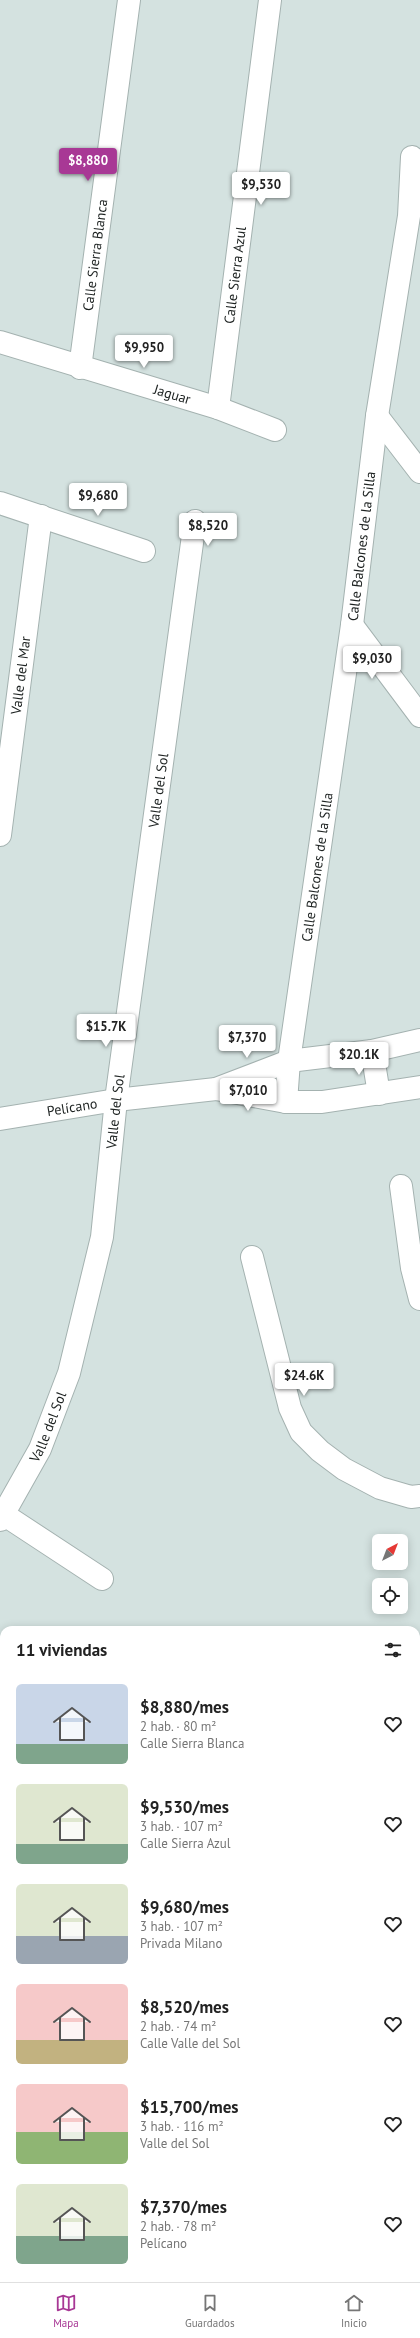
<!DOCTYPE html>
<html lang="es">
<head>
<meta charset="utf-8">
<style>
  body { margin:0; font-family:"PT Sans",sans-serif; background:#f2f2f2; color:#222; height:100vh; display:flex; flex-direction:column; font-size:15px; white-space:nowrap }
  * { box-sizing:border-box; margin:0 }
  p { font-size:13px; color:#767676 }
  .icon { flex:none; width:22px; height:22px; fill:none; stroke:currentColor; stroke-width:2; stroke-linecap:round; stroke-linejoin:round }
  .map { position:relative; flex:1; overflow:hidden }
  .details { position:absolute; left:0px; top:1626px; width:420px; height:656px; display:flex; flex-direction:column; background:#fff; border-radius:12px 12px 0 0; box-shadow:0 2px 10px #0003 }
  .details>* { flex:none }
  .needle { width:26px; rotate:42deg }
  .buttons { position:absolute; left:372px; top:1534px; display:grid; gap:8px }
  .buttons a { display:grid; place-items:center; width:36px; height:36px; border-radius:6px; background:#fff; box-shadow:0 2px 10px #0003; font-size:20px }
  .price { position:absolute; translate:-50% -34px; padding:0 9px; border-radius:4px; background:#fff; color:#222; font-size:13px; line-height:26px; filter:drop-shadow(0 1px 2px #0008) }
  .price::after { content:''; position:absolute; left:50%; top:24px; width:12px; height:9px; margin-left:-6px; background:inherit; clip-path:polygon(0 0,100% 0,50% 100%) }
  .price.on { background:#a83895; color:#fff }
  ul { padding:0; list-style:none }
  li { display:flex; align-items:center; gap:12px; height:100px; padding:0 16px }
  li span { display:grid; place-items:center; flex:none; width:112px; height:80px; border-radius:6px; color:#555 }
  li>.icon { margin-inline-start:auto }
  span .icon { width:48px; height:48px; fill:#fffc; stroke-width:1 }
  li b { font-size:17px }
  h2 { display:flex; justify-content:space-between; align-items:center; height:48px; padding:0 16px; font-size:17px }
  .tab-bar { display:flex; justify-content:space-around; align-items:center; height:56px; border-top:1px solid #e0e0e0; background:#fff; font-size:11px; color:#767676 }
  .tab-bar a { display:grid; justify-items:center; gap:2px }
  .tab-bar .on { color:#a83895 }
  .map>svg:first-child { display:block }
</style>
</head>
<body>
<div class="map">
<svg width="420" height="2282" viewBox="0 0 420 2282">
  <rect width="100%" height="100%" fill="#d4e2e0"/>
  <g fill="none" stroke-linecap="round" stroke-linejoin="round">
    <defs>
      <g id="minor">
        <path id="s1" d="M0,342L218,408L275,430"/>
        <path id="s2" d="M80,368L129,0"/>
        <path id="s3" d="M218,408L270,0"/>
        <polyline points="377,416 420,472"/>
        <polyline points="0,503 144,551"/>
        <polyline points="352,625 420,716"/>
        <path id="s4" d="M0,835L41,516"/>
        <polyline points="372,1051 379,1094"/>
        <polyline points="216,1089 286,1102 322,1102 420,1087"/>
        <path id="s5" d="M286,1102L289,1061L352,625L377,416L409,216L412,157"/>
        <path id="s6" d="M0,1119L116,1100L216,1089L289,1061L372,1051L420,1040"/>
        <polyline points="401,1186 412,1268 420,1299"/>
        <polyline points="252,1257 290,1408 301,1432 320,1451 344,1469 380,1488 411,1497 420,1496"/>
        <polyline points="0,1512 102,1579"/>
        <path id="s7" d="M0,1520L40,1449L69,1373L102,1237L116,1100L195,521"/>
        <polyline points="0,1721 4,1726"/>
        <polyline points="0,1799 4,1798"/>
        <polyline points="416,1823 420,1824"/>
        <polyline points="0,1961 4,1962"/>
        <polyline points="416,1971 420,1971"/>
        <polyline points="0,2117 4,2118"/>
        <polyline points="0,2267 4,2268"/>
        <polyline points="54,2278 71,2282"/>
        <polyline points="187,2278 188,2282"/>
        <polyline points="374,2278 390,2282"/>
      </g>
    </defs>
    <use href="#minor" stroke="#a4b2b0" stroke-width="24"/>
    <use href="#minor" stroke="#fff" stroke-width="22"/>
  </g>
  <g text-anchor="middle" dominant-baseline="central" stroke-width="4" stroke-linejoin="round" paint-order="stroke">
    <g font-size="14" fill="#1d2221" stroke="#d4e2e0">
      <text stroke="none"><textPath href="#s2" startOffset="114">Calle Sierra Blanca</textPath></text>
      <text stroke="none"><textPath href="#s3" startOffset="134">Calle Sierra Azul</textPath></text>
      <text stroke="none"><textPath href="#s1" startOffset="180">Jaguar</textPath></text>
      <text stroke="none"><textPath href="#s5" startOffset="561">Calle Balcones de la Silla</textPath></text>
      <text stroke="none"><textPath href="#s4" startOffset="161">Valle del Mar</textPath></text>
      <text stroke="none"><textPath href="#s7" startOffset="753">Valle del Sol</textPath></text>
      <text stroke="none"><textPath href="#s5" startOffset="237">Calle Balcones de la Silla</textPath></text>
      <text stroke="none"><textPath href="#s6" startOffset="73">Pelícano</textPath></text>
      <text stroke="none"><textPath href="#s7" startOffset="429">Valle del Sol</textPath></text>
      <text stroke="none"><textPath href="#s7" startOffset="105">Valle del Sol</textPath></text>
    </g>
  </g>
</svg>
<div class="buttons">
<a><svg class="needle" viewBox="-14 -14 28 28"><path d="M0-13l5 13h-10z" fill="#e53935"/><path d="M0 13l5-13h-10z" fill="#767676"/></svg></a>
<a><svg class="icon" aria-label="locate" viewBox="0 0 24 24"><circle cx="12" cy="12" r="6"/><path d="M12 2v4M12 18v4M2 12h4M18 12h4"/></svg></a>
</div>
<b class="price on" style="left:88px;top:182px">$8,880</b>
<b class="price" style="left:261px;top:206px">$9,530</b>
<b class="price" style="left:144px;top:369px">$9,950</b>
<b class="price" style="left:98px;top:517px">$9,680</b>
<b class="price" style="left:208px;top:547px">$8,520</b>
<b class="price" style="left:372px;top:680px">$9,030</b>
<b class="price" style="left:106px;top:1048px">$15.7K</b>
<b class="price" style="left:247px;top:1059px">$7,370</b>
<b class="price" style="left:359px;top:1076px">$20.1K</b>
<b class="price" style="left:248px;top:1112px">$7,010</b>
<b class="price" style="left:304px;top:1397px">$24.6K</b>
<section class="details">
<h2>11 viviendas<svg class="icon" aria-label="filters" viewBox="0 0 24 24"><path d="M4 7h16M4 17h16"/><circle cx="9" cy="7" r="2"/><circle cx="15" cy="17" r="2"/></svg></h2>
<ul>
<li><span style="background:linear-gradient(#c9d6e8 75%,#7fa58c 0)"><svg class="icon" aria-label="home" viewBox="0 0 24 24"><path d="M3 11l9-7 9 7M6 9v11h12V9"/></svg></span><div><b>$8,880/mes</b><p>2 hab. · 80 m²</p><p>Calle Sierra Blanca</p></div><svg class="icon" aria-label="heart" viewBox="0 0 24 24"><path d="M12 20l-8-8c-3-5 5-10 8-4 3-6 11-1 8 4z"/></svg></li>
<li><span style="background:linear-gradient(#dfe7d0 75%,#7fa58c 0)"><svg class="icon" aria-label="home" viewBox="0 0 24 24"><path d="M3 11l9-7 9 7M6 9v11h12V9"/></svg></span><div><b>$9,530/mes</b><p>3 hab. · 107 m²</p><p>Calle Sierra Azul</p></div><svg class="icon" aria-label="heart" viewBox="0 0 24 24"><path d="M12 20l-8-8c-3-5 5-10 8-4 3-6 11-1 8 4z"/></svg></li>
<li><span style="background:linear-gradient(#dfe7d0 65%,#9aa5b1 0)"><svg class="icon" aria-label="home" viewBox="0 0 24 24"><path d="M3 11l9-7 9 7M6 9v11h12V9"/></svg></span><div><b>$9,680/mes</b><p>3 hab. · 107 m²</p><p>Privada Milano</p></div><svg class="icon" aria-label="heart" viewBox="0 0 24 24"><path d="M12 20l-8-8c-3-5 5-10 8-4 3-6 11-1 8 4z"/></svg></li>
<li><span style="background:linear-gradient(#f6c9c9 70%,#c2b280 0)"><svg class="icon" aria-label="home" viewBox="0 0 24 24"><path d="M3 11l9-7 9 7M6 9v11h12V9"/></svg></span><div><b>$8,520/mes</b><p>2 hab. · 74 m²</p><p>Calle Valle del Sol</p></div><svg class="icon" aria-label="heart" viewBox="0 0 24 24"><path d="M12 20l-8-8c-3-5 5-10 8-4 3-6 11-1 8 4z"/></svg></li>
<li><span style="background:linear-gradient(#f6c9c9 60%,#8fb573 0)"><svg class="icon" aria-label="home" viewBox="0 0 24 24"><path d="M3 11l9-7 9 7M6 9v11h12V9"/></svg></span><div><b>$15,700/mes</b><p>3 hab. · 116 m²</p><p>Valle del Sol</p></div><svg class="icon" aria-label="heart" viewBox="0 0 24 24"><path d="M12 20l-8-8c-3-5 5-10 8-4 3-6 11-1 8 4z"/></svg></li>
<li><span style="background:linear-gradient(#dfe7d0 65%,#7fa58c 0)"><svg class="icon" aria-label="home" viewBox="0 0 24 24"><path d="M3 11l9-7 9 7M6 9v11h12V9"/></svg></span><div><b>$7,370/mes</b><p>2 hab. · 78 m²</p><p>Pelícano</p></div><svg class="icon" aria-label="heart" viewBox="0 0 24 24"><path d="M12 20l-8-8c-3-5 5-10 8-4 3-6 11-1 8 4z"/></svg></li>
</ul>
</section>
</div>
<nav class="tab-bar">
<a class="on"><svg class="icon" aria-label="map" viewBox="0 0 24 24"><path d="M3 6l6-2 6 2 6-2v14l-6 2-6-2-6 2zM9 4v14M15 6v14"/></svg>Mapa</a>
<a><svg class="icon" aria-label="saved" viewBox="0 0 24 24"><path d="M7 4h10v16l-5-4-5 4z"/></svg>Guardados</a>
<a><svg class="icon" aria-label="home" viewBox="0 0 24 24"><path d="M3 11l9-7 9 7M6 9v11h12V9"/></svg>Inicio</a>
</nav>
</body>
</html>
